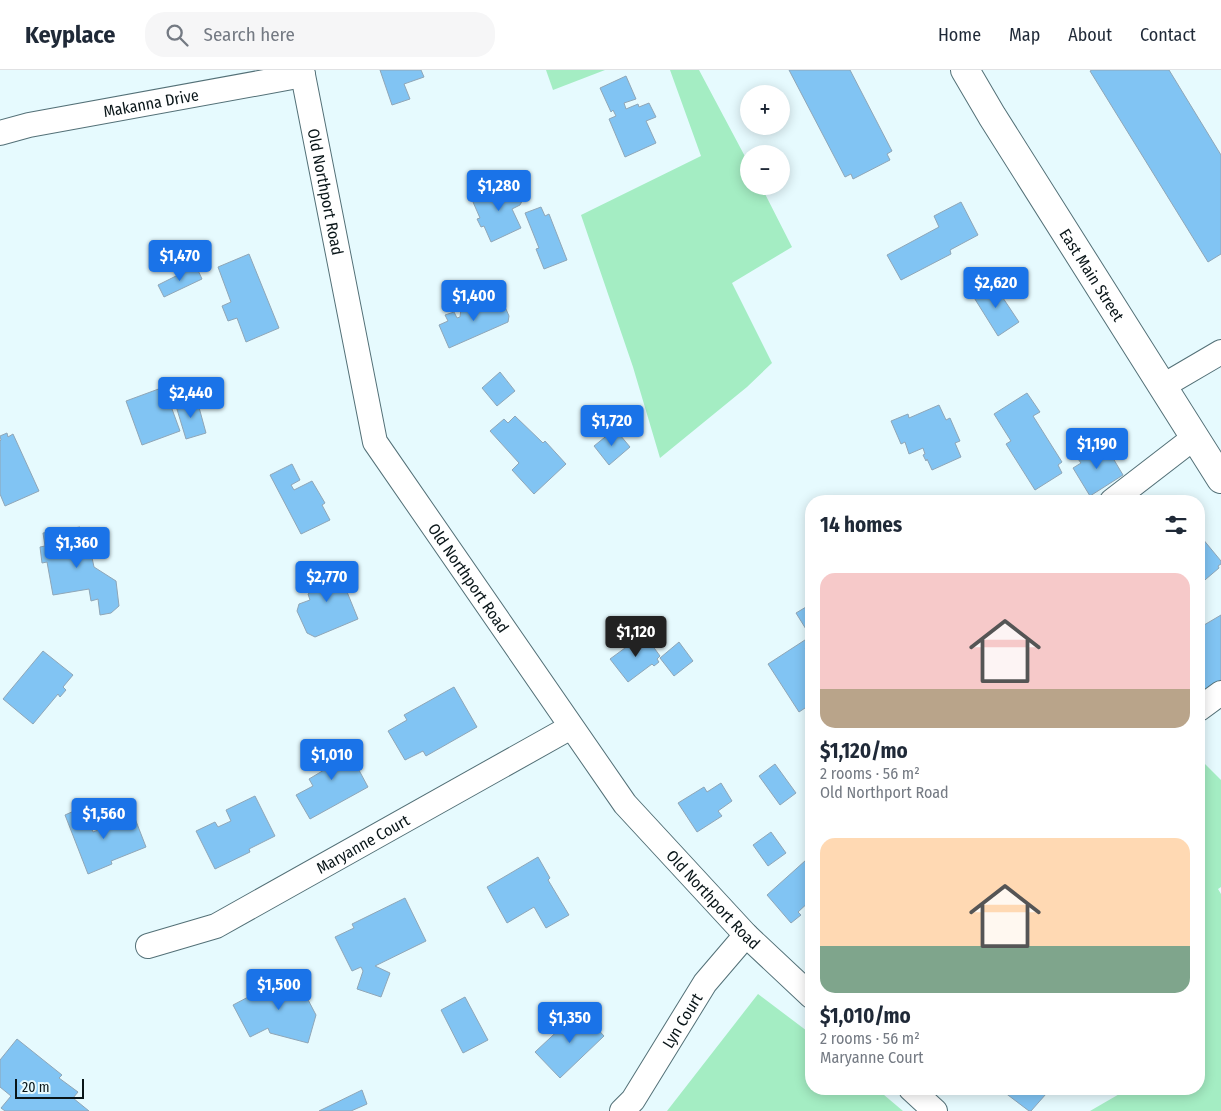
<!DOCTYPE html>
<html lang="en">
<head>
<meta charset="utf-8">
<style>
  body { margin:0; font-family:"Fira Sans Condensed",sans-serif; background:#f6f6f7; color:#1f2937; height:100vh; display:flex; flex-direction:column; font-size:19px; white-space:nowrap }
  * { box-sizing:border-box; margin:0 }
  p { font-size:16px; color:#747a83 }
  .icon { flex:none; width:28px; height:28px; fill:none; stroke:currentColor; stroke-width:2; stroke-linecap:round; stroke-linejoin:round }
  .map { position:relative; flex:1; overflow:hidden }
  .details { position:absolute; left:805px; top:425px; width:400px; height:600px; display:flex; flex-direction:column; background:#fff; border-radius:20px; box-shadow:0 2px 12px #0003 }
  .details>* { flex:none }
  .buttons { position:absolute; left:740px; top:15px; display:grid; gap:10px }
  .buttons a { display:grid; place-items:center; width:50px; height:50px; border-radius:50%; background:#fff; box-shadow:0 2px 12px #0003; font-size:25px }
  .scale { position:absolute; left:15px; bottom:12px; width:69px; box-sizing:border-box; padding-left:5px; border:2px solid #091518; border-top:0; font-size:14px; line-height:18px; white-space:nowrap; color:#091518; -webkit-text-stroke:4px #e6fafe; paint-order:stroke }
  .price { position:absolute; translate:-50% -42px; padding:0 11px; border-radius:5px; background:#1a73e8; color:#fff; font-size:16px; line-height:32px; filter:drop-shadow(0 1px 2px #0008) }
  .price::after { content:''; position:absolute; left:50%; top:30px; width:15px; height:11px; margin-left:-8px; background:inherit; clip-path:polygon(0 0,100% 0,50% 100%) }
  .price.selected { background:#222; color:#fff }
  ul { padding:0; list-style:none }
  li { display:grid; align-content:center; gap:10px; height:265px; padding:0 15px }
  li span { display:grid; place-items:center; height:155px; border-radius:15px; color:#555 }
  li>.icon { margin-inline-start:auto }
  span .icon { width:90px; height:90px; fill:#fffc; stroke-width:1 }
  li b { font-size:21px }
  h2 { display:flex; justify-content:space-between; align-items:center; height:60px; padding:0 15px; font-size:21px }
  header { display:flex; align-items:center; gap:30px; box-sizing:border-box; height:70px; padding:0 25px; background:#fff; border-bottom:1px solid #e0e1e3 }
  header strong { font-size:24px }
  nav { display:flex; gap:28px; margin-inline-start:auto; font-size:18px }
  .search { width:350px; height:45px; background:#f6f6f7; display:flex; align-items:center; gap:12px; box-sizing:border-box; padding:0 18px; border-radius:20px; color:#747a83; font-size:19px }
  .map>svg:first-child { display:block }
</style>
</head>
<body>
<header>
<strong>Keyplace</strong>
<div class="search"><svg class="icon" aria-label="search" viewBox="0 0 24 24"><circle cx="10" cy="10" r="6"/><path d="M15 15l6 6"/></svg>Search here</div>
<nav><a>Home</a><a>Map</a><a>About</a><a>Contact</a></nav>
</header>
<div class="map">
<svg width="1221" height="1041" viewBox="0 0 1221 1041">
  <rect width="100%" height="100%" fill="#e6fafe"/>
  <g fill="#a4edc3">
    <polygon points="546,0 605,0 553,20"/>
    <polygon points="670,0 699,0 749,94 749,116 761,116 792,177 732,213 772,293 747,317 660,388 633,297 581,145 701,86"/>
    <polygon points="1200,689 1221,710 1221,817 1218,819 1221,824 1221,1041 1090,1041 1128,1019 1199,1019 1199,690"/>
    <polygon points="758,924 811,964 811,1019 877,1019 903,1041 667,1041"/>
  </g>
  <g fill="#81c4f3" stroke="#8fa6b7">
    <polygon points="380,0 421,0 424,7 404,14 410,29 392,35"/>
    <polygon points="789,0 850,0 892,81 887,84 890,90 853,109 851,104 845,107"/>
    <polygon points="1092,0 1169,0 1221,85 1221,184 1208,192 1090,1"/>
    <polygon points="626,6 636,29 624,33 626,39 638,34 639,37 649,33 656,47 646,51 656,73 625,87 609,49 616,46 613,40 611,42 600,18"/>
    <polygon points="511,116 517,117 523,129 520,135 512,139 521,158 491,172 484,156 481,157 477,149 480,148 473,132 502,118 503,120"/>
    <polygon points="961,132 978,165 950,180 951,184 901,210 887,185 939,157 934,146"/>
    <polygon points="541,137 545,146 549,144 567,190 544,199 536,179 539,178 525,143"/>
    <polygon points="249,184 279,258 246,272 237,248 228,251 222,236 231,232 218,197"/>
    <polygon points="196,196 202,209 164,227 158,215"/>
    <polygon points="996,211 1002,220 999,222 1019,252 998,266 973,226"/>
    <polygon points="497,228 502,230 509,246 508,252 449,278 439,255 448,251 445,245 454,242 457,248 460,247 461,239 467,236 477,237"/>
    <polygon points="500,302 515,321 497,336 482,318"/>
    <polygon points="164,317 180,361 142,375 126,331"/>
    <polygon points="1027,323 1040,342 1033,346 1062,392 1058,395 1062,403 1035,420 1006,374 1011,371 994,344"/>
    <polygon points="197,330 206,363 186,369 176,336"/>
    <polygon points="939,335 946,350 950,348 960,371 955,373 961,387 932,400 927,389 926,391 923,385 925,384 923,378 909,384 905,372 901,374 891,351 908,344 909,348"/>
    <polygon points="515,346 543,373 545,371 566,394 534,424 512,400 519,393 490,361 504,349 508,353"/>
    <polygon points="615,359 630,377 609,395 594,376"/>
    <polygon points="7,363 8,367 13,364 39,421 5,436 0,424 0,371 1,370 0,366"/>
    <polygon points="1104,373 1123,405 1090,426 1073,398 1081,393 1078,389"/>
    <polygon points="292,394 300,410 291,415 294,420 312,411 325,433 322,435 330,450 301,464 270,405"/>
    <polygon points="80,457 82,473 93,471 95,482 91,483 94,497 116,511 119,536 111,543 100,545 98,529 91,531 89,519 53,525 47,492 42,493 40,477 45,476 43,463"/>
    <polygon points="1202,468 1221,491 1221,494 1218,496 1219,498 1199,515 1199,470"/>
    <polygon points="340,495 348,516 345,517 358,549 315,567 307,563 297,541 299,534 310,530 308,524 311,522 305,509"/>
    <polygon points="811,534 811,563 809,564 796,543"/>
    <polygon points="1221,545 1221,610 1199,623 1199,558"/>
    <polygon points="644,564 660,586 657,589 659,592 654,596 652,594 628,612 610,589"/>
    <polygon points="808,568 811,574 805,578 811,587 811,634 799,642 768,594"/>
    <polygon points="679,572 693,591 674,606 660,588"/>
    <polygon points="43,581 73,605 63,617 66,620 60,627 58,624 33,654 3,629"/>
    <polygon points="454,617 477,657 426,686 423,681 405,690 388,661 407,650 404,645"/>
    <polygon points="333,671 339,680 346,676 368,717 310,749 296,725 313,716 309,709 324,700 313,682"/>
    <polygon points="775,694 796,723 780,735 759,706"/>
    <polygon points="721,713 732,731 718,741 722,746 697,762 678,733 704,717 707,722"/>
    <polygon points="255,726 275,766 249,779 250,782 215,799 196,761 215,752 218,757 231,751 226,740"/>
    <polygon points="83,737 93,762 134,746 146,777 111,791 112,794 88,804 65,745"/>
    <polygon points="771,762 786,783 768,796 753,775"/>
    <polygon points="538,787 550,808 548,810 569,845 546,858 534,837 507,853 487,817"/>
    <polygon points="806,790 811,796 811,830 798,842 801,845 791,853 767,825"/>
    <polygon points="405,828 426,871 375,896 390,903 381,927 357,919 363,901 361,897 352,901 335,867 354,858 352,854"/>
    <polygon points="294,903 316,945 308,973 270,963 268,958 250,967 233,935"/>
    <polygon points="465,927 488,970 463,983 441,940"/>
    <polygon points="580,940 604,966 560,1008 535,982"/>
    <polygon points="17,969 62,1005 59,1008 78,1022 73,1028 89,1041 5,1041 1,1038 11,1026 0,1017 0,990"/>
    <polygon points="1000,1019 1041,1019 1046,1024 1031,1041 1029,1041"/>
    <polygon points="362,1020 367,1034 351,1041 319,1041"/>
  </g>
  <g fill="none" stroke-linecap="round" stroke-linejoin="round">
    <defs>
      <g id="minor">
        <path id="s1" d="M302,0L375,372L625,734L746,865L811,926"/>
        <path id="s2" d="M0,63L29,55L303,5"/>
        <polyline points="1163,316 1221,282"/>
        <polyline points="1112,431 1195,367"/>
        <polyline points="1199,639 1221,623"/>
        <path id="s3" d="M148,876L216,856L571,657"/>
        <polyline points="911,1019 935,1041"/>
        <path id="s4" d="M622,1041L633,1030L705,913L746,865"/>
      </g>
      <g id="major">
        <path id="s5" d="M965,0L992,46L1221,409"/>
      </g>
    </defs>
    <use href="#minor" stroke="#537077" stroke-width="26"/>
    <use href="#major" stroke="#537077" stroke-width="30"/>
    <use href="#minor" stroke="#fff" stroke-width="24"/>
    <use href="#major" stroke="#fff" stroke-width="28"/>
  </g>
  <g text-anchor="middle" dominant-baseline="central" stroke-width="4.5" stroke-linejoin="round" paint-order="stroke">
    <g font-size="16" fill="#091518" stroke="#e6fafe">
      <text stroke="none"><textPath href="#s2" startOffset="154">Makanna Drive</textPath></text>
      <text stroke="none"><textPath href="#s1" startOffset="124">Old Northport Road</textPath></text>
      <text stroke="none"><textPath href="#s5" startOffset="241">East Main Street</textPath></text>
      <text stroke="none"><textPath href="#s1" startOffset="544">Old Northport Road</textPath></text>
      <text stroke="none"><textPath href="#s3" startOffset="239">Maryanne Court</textPath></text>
      <text stroke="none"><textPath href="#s1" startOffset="949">Old Northport Road</textPath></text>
      <text stroke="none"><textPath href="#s4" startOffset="109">Lyn Court</textPath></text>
    </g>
  </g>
</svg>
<div class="buttons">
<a>+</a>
<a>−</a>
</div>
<div class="scale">20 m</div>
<b class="price" style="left:499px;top:142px">$1,280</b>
<b class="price" style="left:180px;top:212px">$1,470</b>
<b class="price" style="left:996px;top:239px">$2,620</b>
<b class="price" style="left:474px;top:252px">$1,400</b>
<b class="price" style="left:191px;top:349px">$2,440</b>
<b class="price" style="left:612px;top:377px">$1,720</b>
<b class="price" style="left:1097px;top:400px">$1,190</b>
<b class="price" style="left:77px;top:499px">$1,360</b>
<b class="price" style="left:327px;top:533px">$2,770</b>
<b class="price selected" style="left:636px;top:588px">$1,120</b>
<b class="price" style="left:332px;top:711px">$1,010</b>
<b class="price" style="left:104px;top:770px">$1,560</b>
<b class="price" style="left:279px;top:941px">$1,500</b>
<b class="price" style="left:570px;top:974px">$1,350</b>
<section class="details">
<h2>14 homes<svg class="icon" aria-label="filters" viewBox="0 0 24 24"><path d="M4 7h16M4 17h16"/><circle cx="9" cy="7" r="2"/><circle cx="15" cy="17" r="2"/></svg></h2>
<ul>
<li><span style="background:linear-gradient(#f6c9c9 75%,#b9a48a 0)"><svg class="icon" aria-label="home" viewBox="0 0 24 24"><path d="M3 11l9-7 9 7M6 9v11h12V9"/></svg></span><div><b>$1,120/mo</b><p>2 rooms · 56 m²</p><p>Old Northport Road</p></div></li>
<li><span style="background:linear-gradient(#ffd9b3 70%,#7fa58c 0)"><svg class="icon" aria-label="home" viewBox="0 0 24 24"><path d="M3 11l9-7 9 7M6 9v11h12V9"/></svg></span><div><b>$1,010/mo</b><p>2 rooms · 56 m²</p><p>Maryanne Court</p></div></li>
</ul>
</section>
</div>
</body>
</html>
